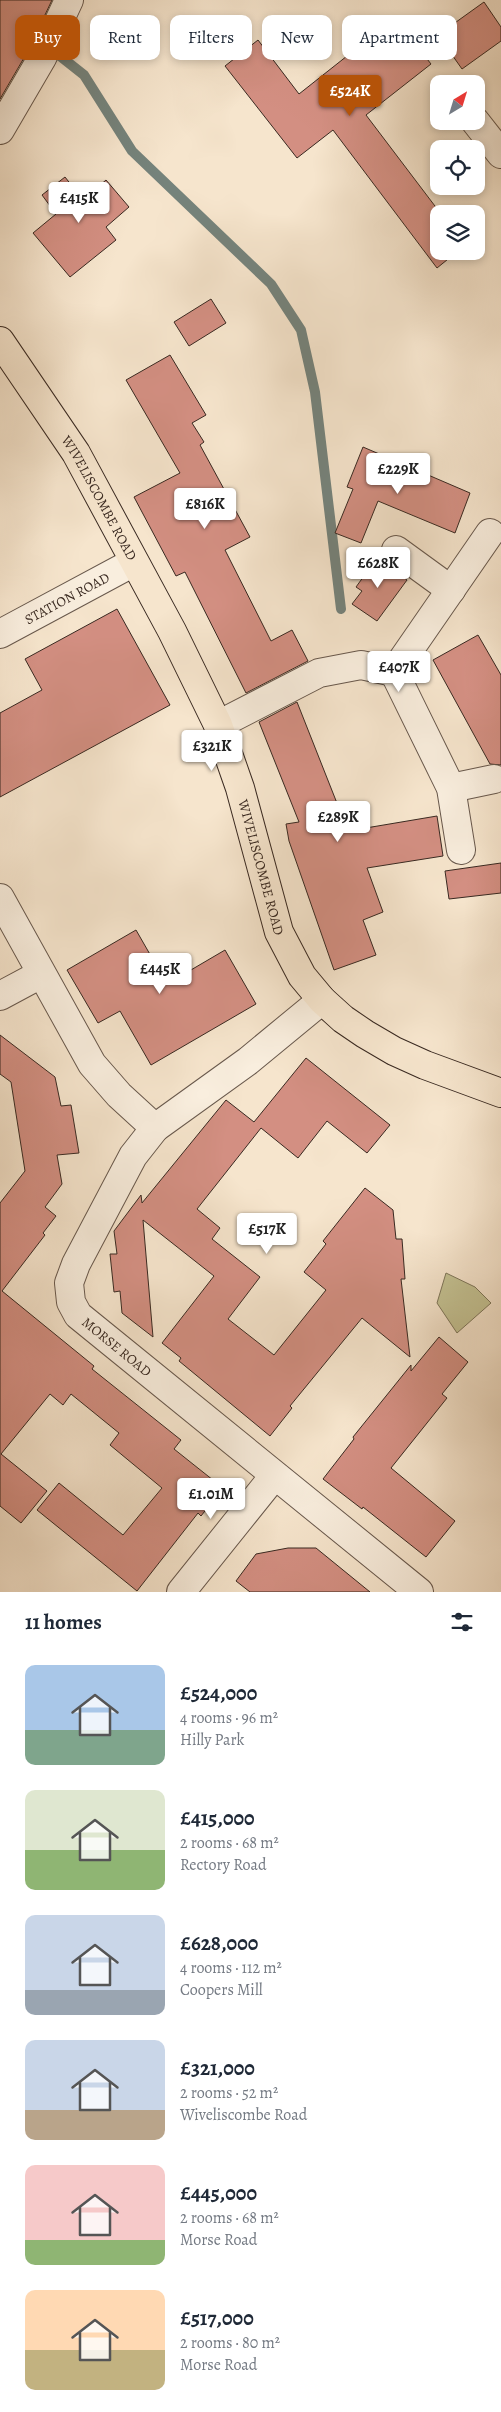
<!DOCTYPE html>
<html lang="en">
<head>
<meta charset="utf-8">
<style>
  body { margin:0; font-family:Alegreya,serif; background:#f6f6f7; color:#1f2937; height:100vh; display:flex; flex-direction:column; font-size:19px; white-space:nowrap }
  * { box-sizing:border-box; margin:0 }
  p { font-size:16px; color:#747a83 }
  .icon { flex:none; width:28px; height:28px; fill:none; stroke:currentColor; stroke-width:2; stroke-linecap:round; stroke-linejoin:round }
  .map { position:relative; height:1592px; overflow:hidden }
  .sheet { display:flex; flex-direction:column; background:#fff; flex:1 }
  .sheet>* { flex:none }
  .banner { position:absolute; left:15px; top:15px; width:471px; height:45px; display:flex; gap:10px }
  .needle { width:32px; rotate:38deg }
  .fabs { position:absolute; left:430px; top:75px; display:grid; gap:10px }
  .fabs a { display:grid; place-items:center; width:55px; height:55px; border-radius:10px; background:#fff; box-shadow:0 2px 8px #0003; font-size:25px }
  .price { position:absolute; translate:-50% -42px; padding:0 11px; border-radius:5px; background:#fff; color:#222; font-size:16px; line-height:32px; filter:drop-shadow(0 1px 2px #0008) }
  .price::after { content:''; position:absolute; left:50%; top:30px; width:15px; height:11px; margin-left:-8px; background:inherit; clip-path:polygon(0 0,100% 0,50% 100%) }
  .price.selected { background:#b45309; color:#fff }
  ul { padding:0; list-style:none }
  li { display:flex; align-items:center; gap:15px; height:125px; padding:0 25px }
  li span { display:grid; place-items:center; flex:none; width:140px; height:100px; border-radius:10px; color:#555 }
  li>.icon { margin-inline-start:auto }
  span .icon { width:60px; height:60px; fill:#fffc; stroke-width:1 }
  li b { font-size:21px }
  h2 { display:flex; justify-content:space-between; align-items:center; height:60px; padding:0 25px; font-size:21px }
  .pill { padding:0 18px; border-radius:10px; background:#fff; box-shadow:0 2px 8px #0003; font-size:18px; line-height:45px }
  .pill.selected { background:#b45309; color:#fff }
  .map>svg:first-child { display:block }
</style>
</head>
<body>
<div class="map">
<svg width="501" height="1592" viewBox="0 0 501 1592">
  <rect width="100%" height="100%" fill="#f6e5cd"/>
  <filter id="stains"><feTurbulence type="fractalNoise" baseFrequency=".004" numOctaves="4"/><feColorMatrix values="0 0 0 0 .2 0 0 0 0 .09 0 0 0 0 .02 0 0 0 .5 -.17"/></filter>
  <radialGradient id="worn" r=".72"><stop offset=".6" stop-color="#630" stop-opacity="0"/><stop offset="1" stop-color="#630" stop-opacity=".3"/></radialGradient>
  <polygon fill="#c4c293" stroke="#7e765a" points="446,1273 475,1287 491,1303 457,1333 437,1303"/>
  <g fill="none" stroke-linecap="round" stroke-linejoin="round">
    <polyline stroke="#75837c" stroke-width="10" points="60,56 84,75 132,151 271,284 301,330 315,392 341,609"/>
  </g>
  <g fill="#d38f82" stroke="#392921">
    <polygon points="0,0 52,0 28,51 0,99"/>
    <polygon points="484,2 501,27 501,41 462,69 438,35"/>
    <polygon points="395,18 431,64 366,115 441,214 439,214 439,251 458,251 437,268 333,130 297,158 225,66 258,40 299,94"/>
    <polygon points="65,177 83,200 106,180 129,207 106,227 116,240 70,277 33,233 56,214 42,195"/>
    <polygon points="211,299 226,323 189,346 174,322"/>
    <polygon points="170,355 206,415 192,423 204,442 200,445 250,537 225,550 271,641 292,630 308,661 246,693 185,572 176,576 134,497 180,473 126,380"/>
    <polygon points="363,447 470,493 455,533 378,501 361,543 335,533 353,489 347,487"/>
    <polygon points="377,558 407,580 377,621 352,604 362,591 356,587"/>
    <polygon points="117,609 170,705 0,797 0,713 42,690 25,659"/>
    <polygon points="478,635 501,675 501,765 490,764 433,660"/>
    <polygon points="297,702 348,831 437,816 443,856 367,868 383,912 363,920 376,955 334,970 289,841 286,824 299,822 259,722"/>
    <polygon points="501,863 501,893 449,899 445,871"/>
    <polygon points="136,930 167,984 225,950 256,1004 151,1065 120,1011 98,1023 67,970"/>
    <polygon points="0,1035 55,1077 61,1106 71,1105 79,1153 57,1155 62,1184 45,1207 56,1216 43,1233 45,1235 2,1291 94,1366 92,1369 181,1440 174,1449 223,1488 201,1516 198,1513 137,1591 37,1510 59,1483 123,1535 162,1488 110,1445 119,1433 71,1394 63,1405 50,1394 1,1454 47,1491 21,1523 0,1506 0,1203 25,1171 11,1082 0,1074"/>
    <polygon points="306,1058 390,1125 367,1153 327,1121 298,1158 261,1128 197,1209 220,1228 212,1239 260,1277 228,1319 274,1355 326,1290 304,1272 326,1244 323,1241 365,1188 393,1210 396,1239 402,1239 405,1279 401,1279 410,1357 362,1318 290,1406 292,1408 270,1436 179,1361 181,1358 162,1343 214,1276 143,1220 153,1337 122,1313 120,1291 114,1292 110,1254 117,1254 114,1231 141,1195 142,1203 226,1100 254,1122"/>
    <polygon points="439,1337 468,1362 442,1394 447,1398 391,1468 455,1521 426,1557 363,1507 362,1509 323,1479 354,1439 353,1437 411,1365 411,1371"/>
    <polygon points="288,1548 316,1548 370,1592 250,1592 236,1581 256,1554"/>
  </g>
  <g fill="none" stroke-linecap="round" stroke-linejoin="round">
    <defs>
      <g id="minor">
        <polyline points="475,121 501,154"/>
        <polyline points="0,130 42,58 69,0"/>
        <polyline points="396,550 451,590"/>
        <path id="s1" d="M0,634L134,562"/>
        <polyline points="394,672 451,788 461,850"/>
        <polyline points="218,725 319,673 361,665 394,672 490,533"/>
        <polyline points="451,788 494,779"/>
        <polyline points="0,898 92,1064 119,1095 155,1128 248,1061 322,1000"/>
        <polyline points="0,996 41,974"/>
        <path id="s2" d="M155,1128L133,1156L76,1264L69,1283L71,1302L78,1315L419,1592"/>
        <polyline points="181,1592 274,1476"/>
      </g>
      <g id="major">
        <path id="s3" d="M0,341L76,453L172,631L218,725L240,788L279,932L302,976L322,1000L343,1019L365,1034L394,1051L425,1065L501,1093"/>
      </g>
    </defs>
    <use href="#minor" stroke="#68584c" stroke-width="30"/>
    <use href="#major" stroke="#392921" stroke-width="30"/>
    <use href="#minor" stroke="#f9eede" stroke-width="28"/>
    <use href="#major" stroke="#f6e5cd" stroke-width="28"/>
  </g>
  <g text-anchor="middle" dominant-baseline="central" stroke-width="4" stroke-linejoin="round" paint-order="stroke">
    <g font-size="14" fill="#392921" stroke="#f9eede">
      <text stroke="none"><textPath href="#s3" startOffset="186">WIVELISCOMBE ROAD</textPath></text>
      <text stroke="none"><textPath href="#s1" startOffset="76">STATION ROAD</textPath></text>
      <text stroke="none"><textPath href="#s3" startOffset="591">WIVELISCOMBE ROAD</textPath></text>
      <text stroke="none"><textPath href="#s2" startOffset="262">MORSE ROAD</textPath></text>
    </g>
  </g>
  <rect width="100%" height="100%" filter="url(#stains)"/>
  <rect width="100%" height="100%" fill="url(#worn)"/>
</svg>
<div class="fabs">
<a><svg class="needle" viewBox="-14 -14 28 28"><path d="M0-13l5 13h-10z" fill="#e53935"/><path d="M0 13l5-13h-10z" fill="#747a83"/></svg></a>
<a><svg class="icon" aria-label="locate" viewBox="0 0 24 24"><circle cx="12" cy="12" r="6"/><path d="M12 2v4M12 18v4M2 12h4M18 12h4"/></svg></a>
<a><svg class="icon" aria-label="layers" viewBox="0 0 24 24"><path d="M12 4l9 5-9 5-9-5zM3 14l9 5 9-5"/></svg></a>
</div>
<b class="price selected" style="left:350px;top:117px">£524K</b>
<b class="price" style="left:79px;top:224px">£415K</b>
<b class="price" style="left:398px;top:495px">£229K</b>
<b class="price" style="left:205px;top:530px">£816K</b>
<b class="price" style="left:378px;top:589px">£628K</b>
<b class="price" style="left:399px;top:693px">£407K</b>
<b class="price" style="left:212px;top:772px">£321K</b>
<b class="price" style="left:338px;top:843px">£289K</b>
<b class="price" style="left:160px;top:995px">£445K</b>
<b class="price" style="left:267px;top:1255px">£517K</b>
<b class="price" style="left:211px;top:1520px">£1.01M</b>
<div class="banner">
<a class="pill selected">Buy</a>
<a class="pill">Rent</a>
<a class="pill">Filters</a>
<a class="pill">New</a>
<a class="pill">Apartment</a>
</div>
</div>
<section class="sheet">
<h2>11 homes<svg class="icon" aria-label="filters" viewBox="0 0 24 24"><path d="M4 7h16M4 17h16"/><circle cx="9" cy="7" r="2"/><circle cx="15" cy="17" r="2"/></svg></h2>
<ul>
<li><span style="background:linear-gradient(#a9c7e8 65%,#7fa58c 0)"><svg class="icon" aria-label="home" viewBox="0 0 24 24"><path d="M3 11l9-7 9 7M6 9v11h12V9"/></svg></span><div><b>£524,000</b><p>4 rooms · 96 m²</p><p>Hilly Park</p></div></li>
<li><span style="background:linear-gradient(#dfe7d0 60%,#8fb573 0)"><svg class="icon" aria-label="home" viewBox="0 0 24 24"><path d="M3 11l9-7 9 7M6 9v11h12V9"/></svg></span><div><b>£415,000</b><p>2 rooms · 68 m²</p><p>Rectory Road</p></div></li>
<li><span style="background:linear-gradient(#c9d6e8 75%,#9aa5b1 0)"><svg class="icon" aria-label="home" viewBox="0 0 24 24"><path d="M3 11l9-7 9 7M6 9v11h12V9"/></svg></span><div><b>£628,000</b><p>4 rooms · 112 m²</p><p>Coopers Mill</p></div></li>
<li><span style="background:linear-gradient(#c9d6e8 70%,#b9a48a 0)"><svg class="icon" aria-label="home" viewBox="0 0 24 24"><path d="M3 11l9-7 9 7M6 9v11h12V9"/></svg></span><div><b>£321,000</b><p>2 rooms · 52 m²</p><p>Wiveliscombe Road</p></div></li>
<li><span style="background:linear-gradient(#f6c9c9 75%,#8fb573 0)"><svg class="icon" aria-label="home" viewBox="0 0 24 24"><path d="M3 11l9-7 9 7M6 9v11h12V9"/></svg></span><div><b>£445,000</b><p>2 rooms · 68 m²</p><p>Morse Road</p></div></li>
<li><span style="background:linear-gradient(#ffd9b3 60%,#c2b280 0)"><svg class="icon" aria-label="home" viewBox="0 0 24 24"><path d="M3 11l9-7 9 7M6 9v11h12V9"/></svg></span><div><b>£517,000</b><p>2 rooms · 80 m²</p><p>Morse Road</p></div></li>
</ul>
</section>
</body>
</html>
